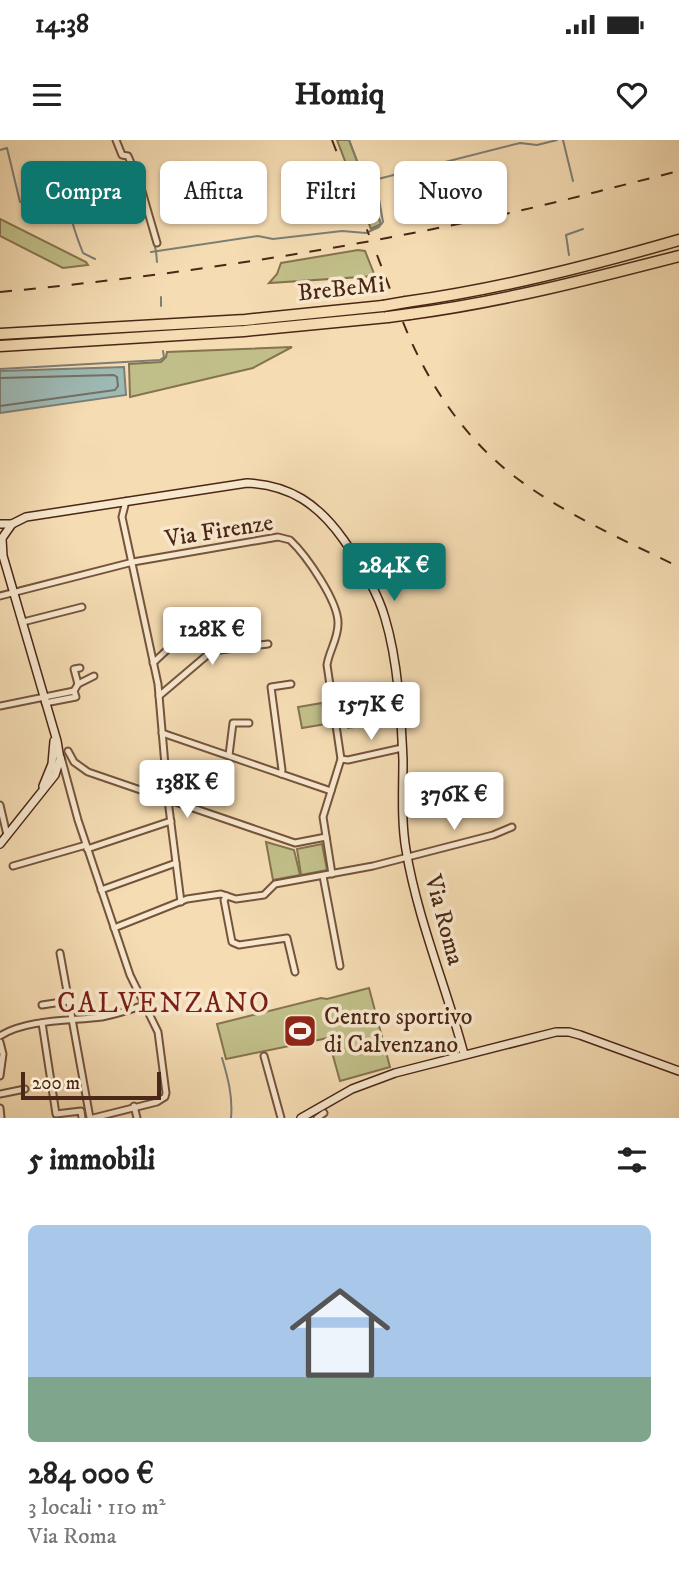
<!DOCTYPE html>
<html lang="it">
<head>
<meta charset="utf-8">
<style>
  body { margin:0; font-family:"IM FELL DW Pica",serif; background:#f2f2f2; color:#222; height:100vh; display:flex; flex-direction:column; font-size:26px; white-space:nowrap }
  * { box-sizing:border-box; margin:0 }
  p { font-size:23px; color:#767676 }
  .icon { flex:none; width:38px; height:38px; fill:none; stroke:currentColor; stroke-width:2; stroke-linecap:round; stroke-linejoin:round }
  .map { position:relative; height:978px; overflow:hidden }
  .drawer { display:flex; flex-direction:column; background:#fff; flex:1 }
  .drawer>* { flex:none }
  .banner { position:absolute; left:21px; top:21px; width:637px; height:63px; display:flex; gap:14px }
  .scale { position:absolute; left:21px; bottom:18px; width:140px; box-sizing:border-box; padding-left:7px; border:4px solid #4a2716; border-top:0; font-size:19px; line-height:24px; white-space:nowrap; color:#4a2716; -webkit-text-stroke:5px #f8e8ce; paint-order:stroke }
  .price { position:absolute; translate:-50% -60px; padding:0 16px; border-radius:7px; background:#fff; color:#222; font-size:23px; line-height:46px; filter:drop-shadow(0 2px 4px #0008) }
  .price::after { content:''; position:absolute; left:50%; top:42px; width:21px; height:16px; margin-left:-10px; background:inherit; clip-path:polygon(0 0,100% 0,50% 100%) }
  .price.current { background:#0f766e; color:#fff }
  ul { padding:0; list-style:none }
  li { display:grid; align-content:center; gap:14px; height:371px; padding:0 28px }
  li span { display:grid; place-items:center; height:217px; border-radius:10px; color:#555 }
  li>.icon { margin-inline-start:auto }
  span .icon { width:126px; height:126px; fill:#fffc; stroke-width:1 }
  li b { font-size:30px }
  h2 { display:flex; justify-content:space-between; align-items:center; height:84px; padding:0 28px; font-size:30px }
  .tag { padding:0 24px; border-radius:10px; background:#fff; box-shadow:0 2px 5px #0004; font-size:24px; line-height:63px }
  .tag.current { background:#0f766e; color:#fff }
  .status { display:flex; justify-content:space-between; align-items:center; height:49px; padding:0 35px; background:#fff; direction:ltr }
  .status svg { height:19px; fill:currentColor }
  header { display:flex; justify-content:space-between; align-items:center; height:91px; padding:0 28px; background:#fff; font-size:32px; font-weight:700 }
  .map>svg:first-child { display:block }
</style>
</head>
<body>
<div class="status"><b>14:38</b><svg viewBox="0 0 49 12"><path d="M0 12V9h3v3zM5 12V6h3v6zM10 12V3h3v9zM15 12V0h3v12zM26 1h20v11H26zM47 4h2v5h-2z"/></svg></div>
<header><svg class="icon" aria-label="menu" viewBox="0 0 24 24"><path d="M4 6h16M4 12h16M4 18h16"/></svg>Homiq<svg class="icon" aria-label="heart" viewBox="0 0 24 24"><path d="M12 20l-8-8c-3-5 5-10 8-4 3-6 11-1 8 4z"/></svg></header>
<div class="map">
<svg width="679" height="978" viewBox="0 0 679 978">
  <rect width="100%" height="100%" fill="#f5dcb3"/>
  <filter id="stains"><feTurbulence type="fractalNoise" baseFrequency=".00286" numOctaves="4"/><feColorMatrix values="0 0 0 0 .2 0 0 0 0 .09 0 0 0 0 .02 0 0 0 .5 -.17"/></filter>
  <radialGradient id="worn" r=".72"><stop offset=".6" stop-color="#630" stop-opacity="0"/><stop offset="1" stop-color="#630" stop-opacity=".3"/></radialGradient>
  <g fill="#c1bf89" stroke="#867350" stroke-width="2">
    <polygon points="337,0 349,0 381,84 371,89"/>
    <polygon points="0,79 86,122 88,125 63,128 0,96"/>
    <polygon points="358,110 365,111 375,136 269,143 277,134 281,123"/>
    <polygon points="292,207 253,228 130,257 129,224 161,222 166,217 167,212"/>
    <polygon points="363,553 369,585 348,588 342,557"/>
    <polygon points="322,563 326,584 302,588 298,567"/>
    <polygon points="266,702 294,710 300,735 273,740"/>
    <polygon points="322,704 327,730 301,735 297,709"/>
    <polygon points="369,848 390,927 340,941 328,898 226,919 217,884 321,858 327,859"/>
  </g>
  <polygon fill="#9ebab5" stroke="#7c7f75" stroke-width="2" points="124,227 126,255 0,273 0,231"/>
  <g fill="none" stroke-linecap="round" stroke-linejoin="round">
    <polyline stroke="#747066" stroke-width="2" points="0,238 114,235 117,237 118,246 115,250 0,266"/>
    <g stroke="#7c7f75" stroke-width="2">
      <polyline points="119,0 124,12"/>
      <polyline points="349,0 381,84"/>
      <polyline points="563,0 573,41"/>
      <path d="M0,10L7,8L20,62L44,59L61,53L69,56C67,71 77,98 83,113L95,119"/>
      <polyline points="126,17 135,38"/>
      <polyline points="378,39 520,3 537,5 557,0"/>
      <polyline points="145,70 156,111 157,122"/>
      <polyline points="151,112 258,96 273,99 342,91 366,93 379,87 383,82 376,42"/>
      <polyline points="569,115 566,95 583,89"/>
      <polyline points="161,157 161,166"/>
      <polyline points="0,229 160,220 164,217 163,211"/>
      <path d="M222,918C228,938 233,957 231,978"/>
    </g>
    <defs>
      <g id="street">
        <polyline points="116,0 122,15 128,16 139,41 157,103"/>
        <polyline points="126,361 122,377 158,544 168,660 181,762"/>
        <path d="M0,456L133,422L278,397L290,400C306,415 339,462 338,484C338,499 329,511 327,525L341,619L323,677L332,734"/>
        <polyline points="23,482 82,467"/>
        <polyline points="153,523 185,493"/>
        <polyline points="78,544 94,536"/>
        <polyline points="74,551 78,544 74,529 80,528"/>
        <polyline points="159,556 212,511 268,504"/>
        <polyline points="0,566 74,551 76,557 45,563"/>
        <polyline points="162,593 331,651"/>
        <polyline points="68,611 74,622 88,632 295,703 326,697"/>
        <polyline points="229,615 233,583 249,583"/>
        <polyline points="61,617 78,680 130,835 158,892 166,953 165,957 157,962 93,978"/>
        <polyline points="341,619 348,620 402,608"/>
        <polyline points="281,634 282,630 271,547 291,544"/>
        <polyline points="0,665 7,695"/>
        <polyline points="87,709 171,681"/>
        <polyline points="13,726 86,705"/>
        <polyline points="323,736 340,826"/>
        <polyline points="101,750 176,723"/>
        <polyline points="227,756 224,760 232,802 239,805 287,798 295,832"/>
        <polyline points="114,788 187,759 221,754 236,759 264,755 275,744 373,726 493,695 512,687"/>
        <polyline points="60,813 90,978"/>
        <polyline points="42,865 68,861"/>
        <polyline points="42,883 56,974 81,971 82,978"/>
        <path d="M0,896C26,879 72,881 102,877C117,874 130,870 144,865"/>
        <polyline points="0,902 3,914 0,936"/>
        <polyline points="264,916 281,978"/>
        <polyline points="0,954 25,949"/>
        <polyline points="134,966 137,978"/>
        <polyline points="0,968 1,978"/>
        <polyline points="317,978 324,973"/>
      </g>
      <g id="secondary">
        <polyline points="1,384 12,384"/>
        <path d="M0,401L12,384L26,377L247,343C290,345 318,364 343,399C360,423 377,450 385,478C398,521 401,575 403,620C403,650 401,681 406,710C418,781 446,846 464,914"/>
        <polyline points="43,646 52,624 54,601"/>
        <polyline points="0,704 55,635 60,619 57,601 3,416 2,399"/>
        <polyline points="301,978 352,949 395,933 556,892 569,892 580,895 679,931"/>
      </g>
      <g id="highway">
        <path d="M406,162C499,149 589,126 679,100"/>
        <path d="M410,174C501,162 590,139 679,116"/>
        <polyline points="0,194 245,180 383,166"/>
        <polyline points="0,206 244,191 388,177"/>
      </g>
    </defs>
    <use href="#street" stroke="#75543d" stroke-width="9"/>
    <use href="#secondary" stroke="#4a2716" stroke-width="10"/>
    <use href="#highway" stroke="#4a2716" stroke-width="13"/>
    <use href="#street" stroke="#f8e8ce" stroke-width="5"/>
    <use href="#secondary" stroke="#f8e8ce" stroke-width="7"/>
    <use href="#highway" stroke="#f5dcb3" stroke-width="10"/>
    <g stroke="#4a2716" stroke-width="2" stroke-dasharray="12 12" stroke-linecap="butt">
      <polyline points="332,0 369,95"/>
      <polyline points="377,115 393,157"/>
      <path d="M0,152C159,137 316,114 472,81C542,67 610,48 679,31"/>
      <path d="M403,182C426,240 461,294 510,333C561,373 622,399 679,427"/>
    </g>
    <defs>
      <g id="highway-bridge">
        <polyline points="383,166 406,162"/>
        <polyline points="388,177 410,174"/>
      </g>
    </defs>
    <use href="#highway-bridge" stroke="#4a2716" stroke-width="13" stroke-linecap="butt"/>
    <use href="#highway-bridge" stroke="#f5dcb3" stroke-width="10"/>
  </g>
  <defs>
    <symbol id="stadium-square" viewBox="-11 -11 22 22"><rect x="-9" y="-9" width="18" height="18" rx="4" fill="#8f2418" stroke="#f8e8ce"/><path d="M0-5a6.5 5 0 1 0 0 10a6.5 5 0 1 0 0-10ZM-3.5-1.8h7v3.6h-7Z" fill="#fff"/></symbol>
  </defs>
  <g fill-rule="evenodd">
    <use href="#stadium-square" x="281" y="872" width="38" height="38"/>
  </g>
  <g text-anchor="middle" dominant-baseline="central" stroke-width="7" stroke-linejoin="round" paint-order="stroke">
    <g font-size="24" fill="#4a2716" stroke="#f8e8ce">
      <text transform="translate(341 149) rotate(-6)">BreBeMi</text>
      <text transform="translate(219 391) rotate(-9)">Via Firenze</text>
      <text transform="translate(444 780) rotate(75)">Via Roma</text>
    </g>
    <g font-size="24" fill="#4a2716" stroke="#f8e8ce" text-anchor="start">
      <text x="324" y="877">Centro sportivo<tspan x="324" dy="28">di Calvenzano</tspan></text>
    </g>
    <g font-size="28" letter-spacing="2" fill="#7a1f14" stroke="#f8e8ce">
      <text x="164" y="863">CALVENZANO</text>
    </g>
  </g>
  <rect width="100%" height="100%" filter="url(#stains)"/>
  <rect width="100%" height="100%" fill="url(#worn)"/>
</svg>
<div class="scale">200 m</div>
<b class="price current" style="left:394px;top:463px">284K €</b>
<b class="price" style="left:212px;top:527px">128K €</b>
<b class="price" style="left:371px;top:602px">157K €</b>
<b class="price" style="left:187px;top:680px">138K €</b>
<b class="price" style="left:454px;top:692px">376K €</b>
<div class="banner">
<a class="tag current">Compra</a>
<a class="tag">Affitta</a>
<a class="tag">Filtri</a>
<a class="tag">Nuovo</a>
</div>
</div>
<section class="drawer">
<h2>5 immobili<svg class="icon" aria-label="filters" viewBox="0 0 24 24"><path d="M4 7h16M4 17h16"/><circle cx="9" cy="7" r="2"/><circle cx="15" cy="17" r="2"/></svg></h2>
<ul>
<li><span style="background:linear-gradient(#a9c7e8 70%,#7fa58c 0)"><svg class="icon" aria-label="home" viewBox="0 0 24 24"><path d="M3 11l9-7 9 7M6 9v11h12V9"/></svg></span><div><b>284 000 €</b><p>3 locali · 110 m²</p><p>Via Roma</p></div></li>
</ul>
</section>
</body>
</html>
